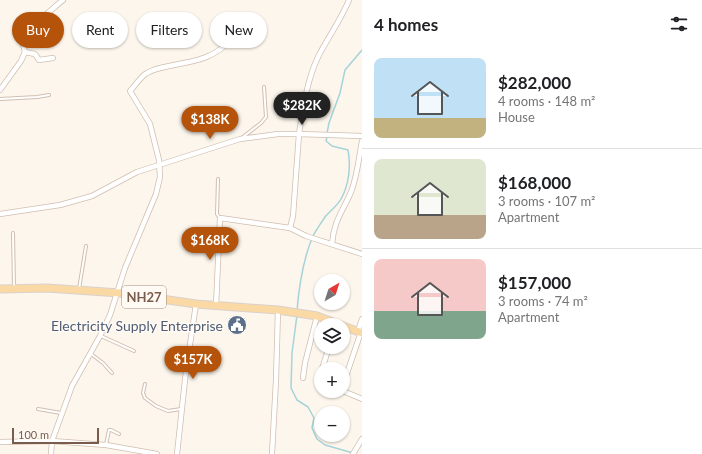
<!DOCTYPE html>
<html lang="en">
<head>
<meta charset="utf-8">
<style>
  body { margin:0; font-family:Lato,sans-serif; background:#f6f6f6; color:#202124; height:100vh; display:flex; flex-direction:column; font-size:15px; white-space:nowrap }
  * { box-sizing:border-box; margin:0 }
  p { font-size:13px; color:#757577 }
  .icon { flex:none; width:22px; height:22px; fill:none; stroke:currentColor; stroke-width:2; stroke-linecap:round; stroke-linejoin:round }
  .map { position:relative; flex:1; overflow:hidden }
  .side { display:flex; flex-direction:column; background:#fff; width:340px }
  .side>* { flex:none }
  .top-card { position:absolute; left:12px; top:12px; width:290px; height:36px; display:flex; gap:8px }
  .needle { width:26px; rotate:39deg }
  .buttons { position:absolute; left:314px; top:274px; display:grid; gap:8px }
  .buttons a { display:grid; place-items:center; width:36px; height:36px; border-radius:50%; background:#fff; box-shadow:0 1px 3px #0004; font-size:20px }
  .scale { position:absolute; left:12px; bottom:10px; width:87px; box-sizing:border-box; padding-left:4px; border:2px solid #7a5c4d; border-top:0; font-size:11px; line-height:14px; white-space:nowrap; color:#7a5c4d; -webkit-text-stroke:3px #fffaf3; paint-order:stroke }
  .price { position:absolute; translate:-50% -34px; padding:0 9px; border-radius:14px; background:#b45309; color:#fff; font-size:13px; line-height:26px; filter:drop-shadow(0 1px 2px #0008) }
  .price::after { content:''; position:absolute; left:50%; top:24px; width:12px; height:9px; margin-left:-6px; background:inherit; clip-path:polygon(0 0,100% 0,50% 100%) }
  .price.current { background:#222; color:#fff }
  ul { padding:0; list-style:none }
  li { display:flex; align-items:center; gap:12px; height:100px; padding:0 12px }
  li+li { border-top:1px solid #e0e0e0 }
  li span { display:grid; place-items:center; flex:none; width:112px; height:80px; border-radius:8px; color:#555 }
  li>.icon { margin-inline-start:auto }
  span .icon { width:48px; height:48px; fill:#fffc; stroke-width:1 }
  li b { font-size:17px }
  h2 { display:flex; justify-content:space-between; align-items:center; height:48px; padding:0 12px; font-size:17px }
  .tag { padding:0 14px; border-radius:18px; background:#fff; box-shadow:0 1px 3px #0004; font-size:14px; line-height:36px }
  .tag.current { background:#b45309; color:#fff }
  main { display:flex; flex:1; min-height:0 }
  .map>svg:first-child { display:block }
</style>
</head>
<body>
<main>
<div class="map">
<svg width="362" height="454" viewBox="0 0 362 454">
  <rect width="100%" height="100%" fill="#fdf6ec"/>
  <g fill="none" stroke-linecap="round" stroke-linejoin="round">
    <g stroke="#a5d3da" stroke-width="1.5">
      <polyline points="327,133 329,123 340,93 345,70 362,50"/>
      <path d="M297,311C299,286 303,259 313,236C316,230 321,223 325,217C330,211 337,206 341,199C349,185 351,166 348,150L332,146L326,141L327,137"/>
      <polyline points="297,315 292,353 291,388 297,400 308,407 314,418 312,428 317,439 325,445 353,453"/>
    </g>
    <defs>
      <g id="lane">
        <polyline points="0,99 37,97 49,95"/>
        <polyline points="243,137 261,123 266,117 264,87"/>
        <polyline points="218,179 217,214 219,217"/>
        <polyline points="13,233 14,288"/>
        <polyline points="79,289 86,246"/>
        <polyline points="101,336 134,351"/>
        <polyline points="91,354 103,363 112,373"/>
        <polyline points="145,384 143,393 145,398 156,406 168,411 181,409"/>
        <polyline points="38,409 61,413"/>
        <polyline points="106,445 109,430 111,430 119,434"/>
      </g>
      <g id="street">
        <path d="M25,52L19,30V24C24,22 30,23 35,21C43,19 55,6 63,0"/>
        <polyline points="0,90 21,61 25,52 35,54 39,60 53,58"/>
        <path d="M0,214L60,205L92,196L137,172L240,139L278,134H299C303,109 307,80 318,57C328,37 341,20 349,0"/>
        <polyline points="290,228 293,216 299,134 362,136"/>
        <path d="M332,244C334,220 342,213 351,192C357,177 359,158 362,141"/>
        <polyline points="216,306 220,218 290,228 306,236 362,254"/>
        <polyline points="358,331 362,319"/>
        <polyline points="322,369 329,347"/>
        <polyline points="321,371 319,376 321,382"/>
        <polyline points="303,378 305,363 317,316"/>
        <polyline points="343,385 361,332"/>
        <polyline points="343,391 362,399"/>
        <polyline points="0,442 52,441 106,445 157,454"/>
        <path d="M51,454L52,441L72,386L100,336L110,315L125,268L156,194L160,177L159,160L150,124L130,91C135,86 141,76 147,73C155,68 165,67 174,65C197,61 217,57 232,38"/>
        <polyline points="177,454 186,371 196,304"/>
        <polyline points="272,454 276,380 278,310"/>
        <polyline points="353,454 362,439"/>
      </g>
      <g id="primary">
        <polyline points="0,289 47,288 120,293 196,304 278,310 317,316 341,325"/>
        <polyline points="343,326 362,333"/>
      </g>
    </defs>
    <use href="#lane" stroke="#d1beb0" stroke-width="4"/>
    <use href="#street" stroke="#d1beb0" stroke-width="6"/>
    <use href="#primary" stroke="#dad1cd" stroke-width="9"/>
    <use href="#lane" stroke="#fff" stroke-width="2"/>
    <use href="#street" stroke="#fff" stroke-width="4.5"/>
    <use href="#primary" stroke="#fbd9a5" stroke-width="7"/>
  </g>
  <defs>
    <symbol id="civic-disc" viewBox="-11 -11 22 22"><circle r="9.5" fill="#5c6f8a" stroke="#fffaf3"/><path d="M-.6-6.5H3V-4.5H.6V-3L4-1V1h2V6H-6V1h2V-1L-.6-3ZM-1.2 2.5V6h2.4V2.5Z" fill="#fff"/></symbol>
  </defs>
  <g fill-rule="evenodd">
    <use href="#civic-disc" x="226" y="314" width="22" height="22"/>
  </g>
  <g text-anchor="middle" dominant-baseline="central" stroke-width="3" stroke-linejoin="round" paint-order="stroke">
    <rect fill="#fffaf3" stroke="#a28b7f" stroke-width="1" x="122" y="286" width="44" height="22" rx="3"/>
    <g font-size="13" font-weight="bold" fill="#7a5c4d">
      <text x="144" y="297">NH27</text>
    </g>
    <g font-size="14" fill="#4e5e75" stroke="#fffaf3" text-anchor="end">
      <text x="223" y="325">Electricity Supply Enterprise</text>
    </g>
  </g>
</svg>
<div class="buttons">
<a><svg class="needle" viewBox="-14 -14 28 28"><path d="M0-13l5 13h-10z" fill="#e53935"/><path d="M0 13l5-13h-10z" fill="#757577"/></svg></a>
<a><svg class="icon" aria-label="layers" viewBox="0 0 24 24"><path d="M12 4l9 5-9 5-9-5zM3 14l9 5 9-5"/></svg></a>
<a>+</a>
<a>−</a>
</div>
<div class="scale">100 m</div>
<b class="price current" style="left:302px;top:126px">$282K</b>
<b class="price" style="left:210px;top:140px">$138K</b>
<b class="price" style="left:210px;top:261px">$168K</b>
<b class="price" style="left:193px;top:380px">$157K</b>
<div class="top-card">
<a class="tag current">Buy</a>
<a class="tag">Rent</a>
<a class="tag">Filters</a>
<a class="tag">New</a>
</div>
</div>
<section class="side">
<h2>4 homes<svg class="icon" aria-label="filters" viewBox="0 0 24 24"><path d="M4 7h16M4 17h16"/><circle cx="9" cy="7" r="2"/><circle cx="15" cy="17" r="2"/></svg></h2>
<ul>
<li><span style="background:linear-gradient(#bfe0f5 75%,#c2b280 0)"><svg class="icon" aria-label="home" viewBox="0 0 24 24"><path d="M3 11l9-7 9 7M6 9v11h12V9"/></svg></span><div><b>$282,000</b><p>4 rooms · 148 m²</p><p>House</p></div></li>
<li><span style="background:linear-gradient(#dfe7d0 70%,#b9a48a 0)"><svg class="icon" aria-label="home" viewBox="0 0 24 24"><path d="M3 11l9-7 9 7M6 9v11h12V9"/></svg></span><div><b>$168,000</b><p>3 rooms · 107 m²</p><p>Apartment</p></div></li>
<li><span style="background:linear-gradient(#f6c9c9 65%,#7fa58c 0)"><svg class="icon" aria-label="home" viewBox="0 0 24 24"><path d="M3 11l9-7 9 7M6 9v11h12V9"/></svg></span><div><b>$157,000</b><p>3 rooms · 74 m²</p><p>Apartment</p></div></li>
</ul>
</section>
</main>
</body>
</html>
